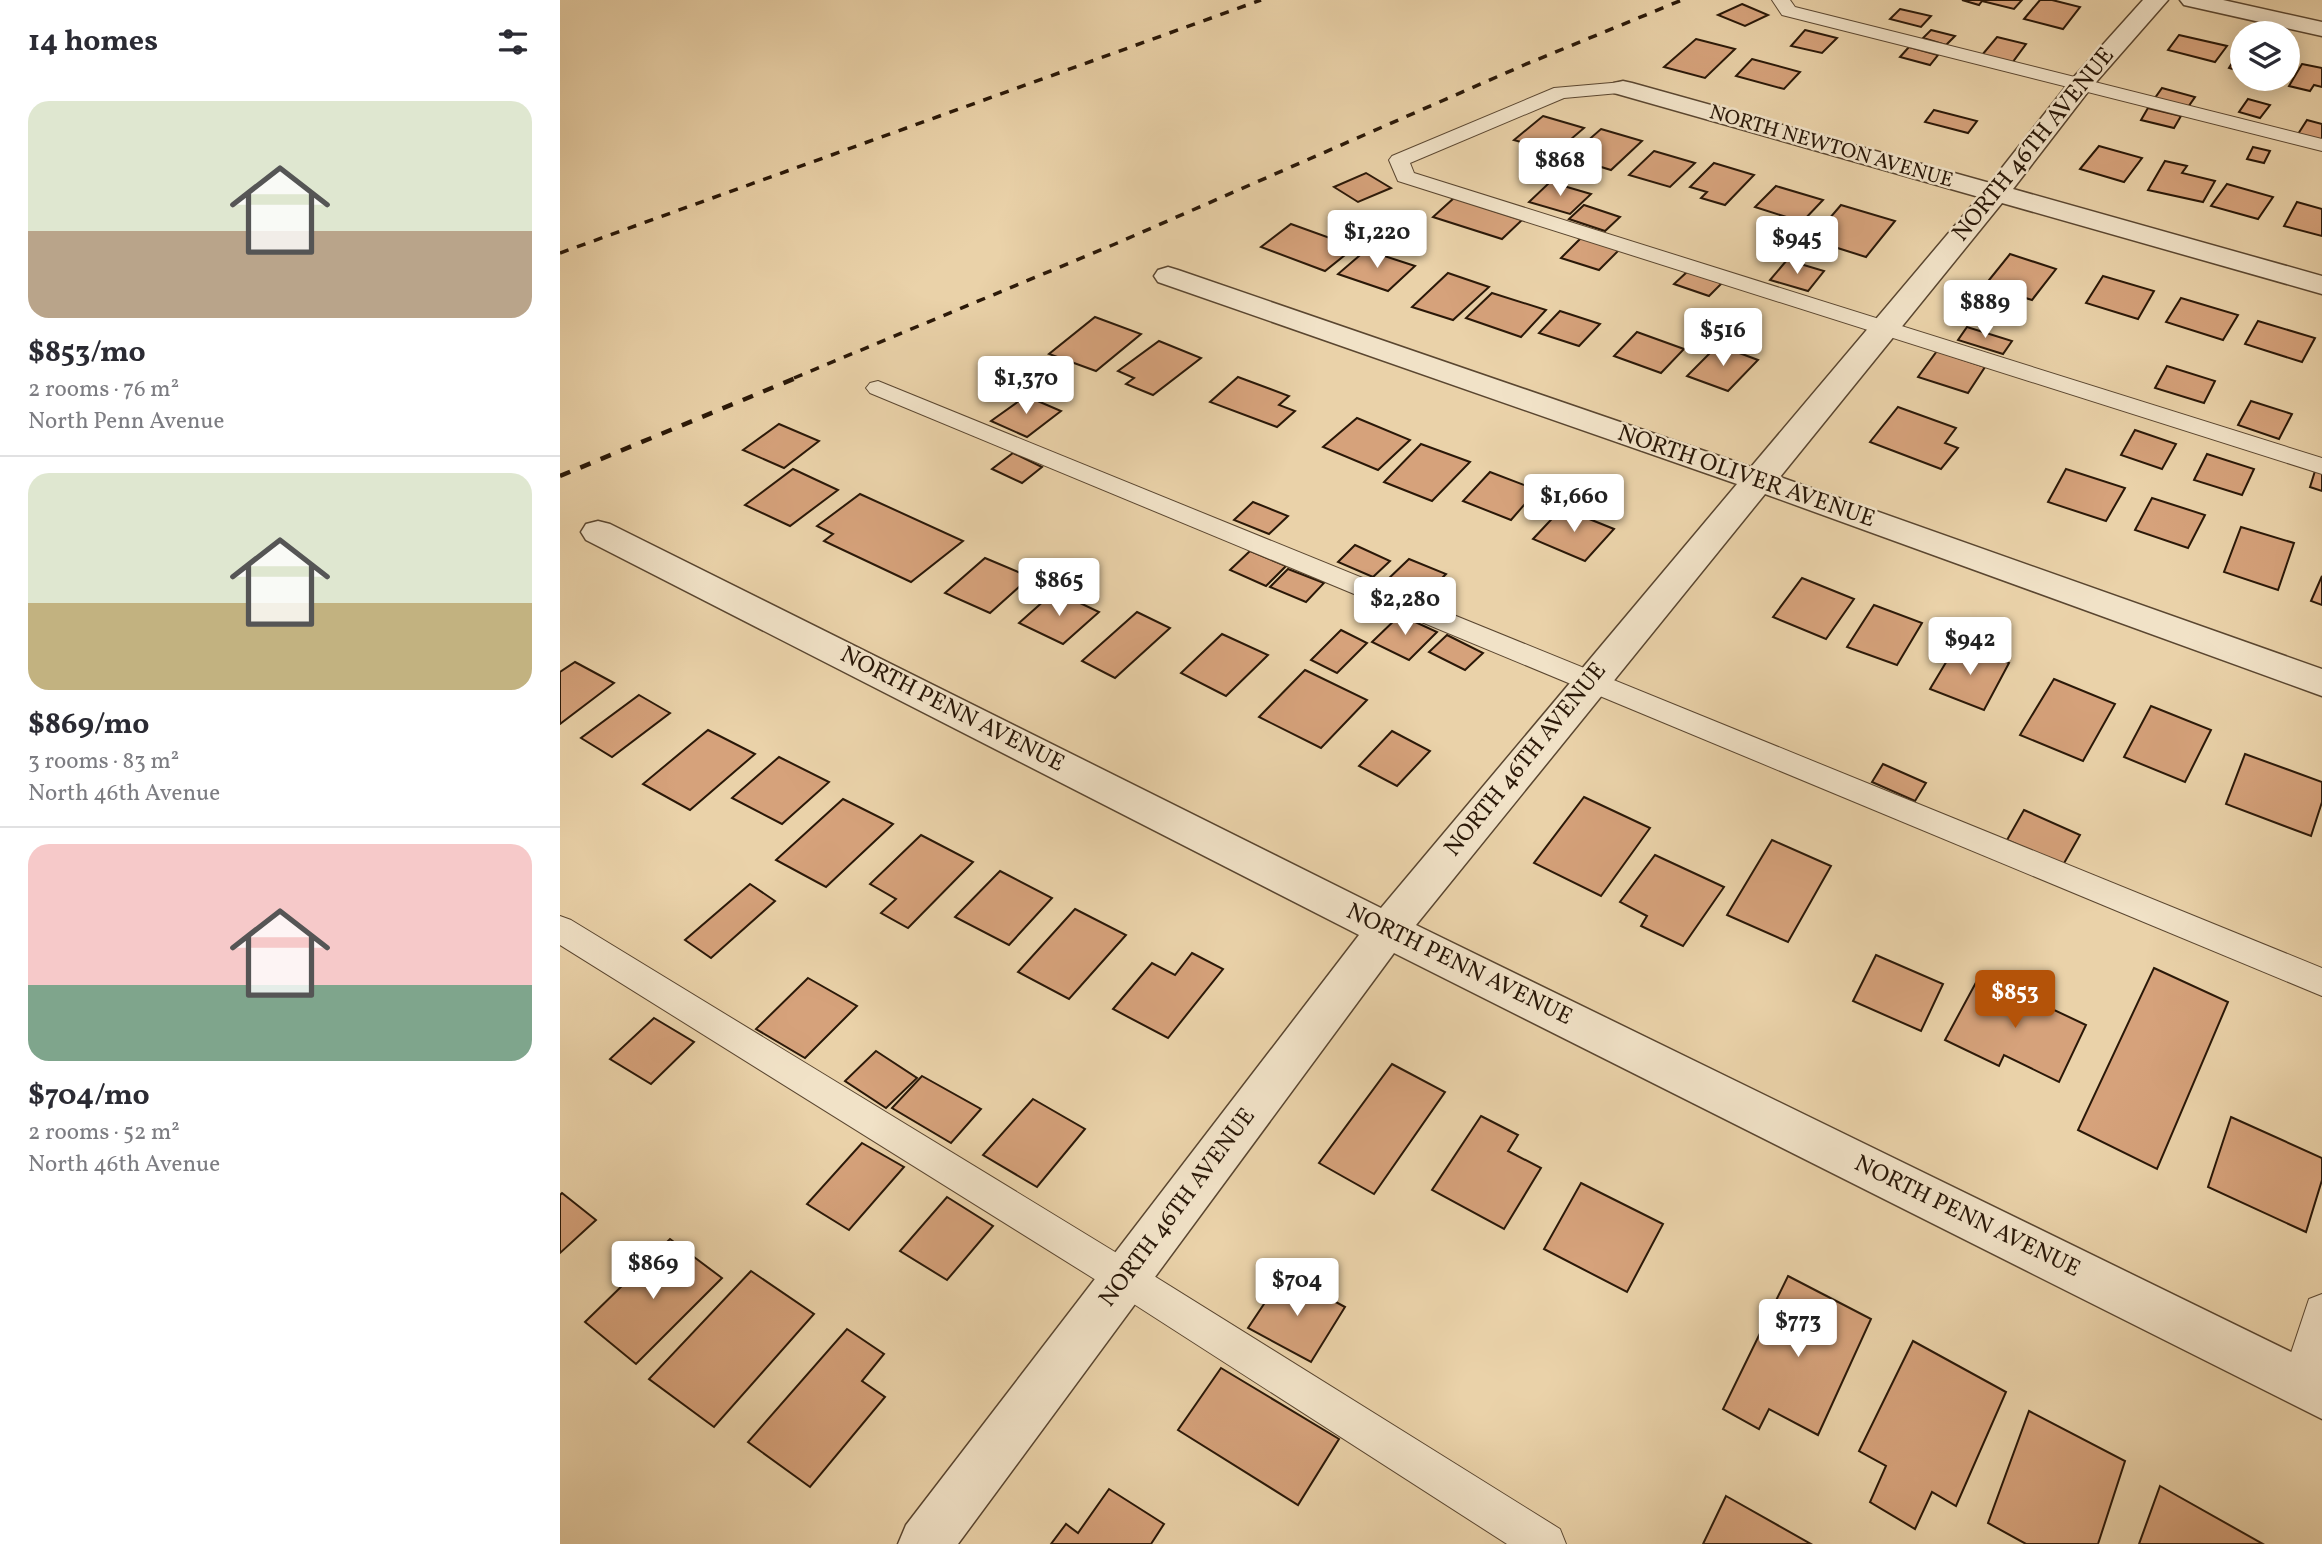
<!DOCTYPE html>
<html lang="en">
<head>
<meta charset="utf-8">
<style>
  body { margin:0; font-family:Vollkorn,serif; background:#f7f7f7; color:#2b2b33; height:100vh; display:flex; flex-direction:column; font-size:26px; white-space:nowrap }
  * { box-sizing:border-box; margin:0 }
  p { font-size:23px; color:#7c7c81 }
  .icon { flex:none; width:38px; height:38px; fill:none; stroke:currentColor; stroke-width:2; stroke-linecap:round; stroke-linejoin:round }
  .map { position:relative; flex:1; overflow:hidden }
  .side { display:flex; flex-direction:column; background:#fff; width:560px }
  .side>* { flex:none }
  .tools { position:absolute; left:1670px; top:21px; display:grid; gap:14px }
  .tools a { display:grid; place-items:center; width:70px; height:70px; border-radius:50%; background:#fff; box-shadow:0 4px 18px #0003; font-size:35px }
  .price { position:absolute; translate:-50% -60px; padding:0 16px; border-radius:7px; background:#fff; color:#222; font-size:23px; line-height:46px; filter:drop-shadow(0 2px 4px #0008) }
  .price::after { content:''; position:absolute; left:50%; top:42px; width:21px; height:16px; margin-left:-10px; background:inherit; clip-path:polygon(0 0,100% 0,50% 100%) }
  .price.selected { background:#b45309; color:#fff }
  ul { padding:0; list-style:none }
  li { display:grid; align-content:center; gap:14px; height:371px; padding:0 28px }
  li+li { border-top:2px solid #e1e1e2 }
  li span { display:grid; place-items:center; height:217px; border-radius:21px; color:#555 }
  li>.icon { margin-inline-start:auto }
  span .icon { width:126px; height:126px; fill:#fffc; stroke-width:1 }
  li b { font-size:30px }
  h2 { display:flex; justify-content:space-between; align-items:center; height:84px; padding:0 28px; font-size:30px }
  main { display:flex; flex:1; min-height:0 }
  .map>svg:first-child { display:block }
</style>
</head>
<body>
<main>
<section class="side">
<h2>14 homes<svg class="icon" aria-label="filters" viewBox="0 0 24 24"><path d="M4 7h16M4 17h16"/><circle cx="9" cy="7" r="2"/><circle cx="15" cy="17" r="2"/></svg></h2>
<ul>
<li><span style="background:linear-gradient(#dfe7d0 60%,#b9a48a 0)"><svg class="icon" aria-label="home" viewBox="0 0 24 24"><path d="M3 11l9-7 9 7M6 9v11h12V9"/></svg></span><div><b>$853/mo</b><p>2 rooms · 76 m²</p><p>North Penn Avenue</p></div></li>
<li><span style="background:linear-gradient(#dfe7d0 60%,#c2b280 0)"><svg class="icon" aria-label="home" viewBox="0 0 24 24"><path d="M3 11l9-7 9 7M6 9v11h12V9"/></svg></span><div><b>$869/mo</b><p>3 rooms · 83 m²</p><p>North 46th Avenue</p></div></li>
<li><span style="background:linear-gradient(#f6c9c9 65%,#7fa58c 0)"><svg class="icon" aria-label="home" viewBox="0 0 24 24"><path d="M3 11l9-7 9 7M6 9v11h12V9"/></svg></span><div><b>$704/mo</b><p>2 rooms · 52 m²</p><p>North 46th Avenue</p></div></li>
</ul>
</section>
<div class="map">
<svg width="1762" height="1544" viewBox="0 0 1762 1544">
  <rect width="100%" height="100%" fill="#ead2a9"/>
  <filter id="stains"><feTurbulence type="fractalNoise" baseFrequency=".00286" numOctaves="4"/><feColorMatrix values="0 0 0 0 .2 0 0 0 0 .09 0 0 0 0 .02 0 0 0 .5 -.17"/></filter>
  <radialGradient id="worn" r=".72"><stop offset=".6" stop-color="#630" stop-opacity="0"/><stop offset="1" stop-color="#630" stop-opacity=".3"/></radialGradient>
  <g fill="#d6a27b" stroke="#2a1808" stroke-width="2">
    <polygon points="1402,0 1462,0 1454,9 1422,1 1419,5"/>
    <polygon points="1480,0 1492,0 1520,7 1503,29 1464,19"/>
    <polygon points="1182,4 1208,15 1185,26 1158,15"/>
    <polygon points="1340,9 1371,16 1361,27 1330,19"/>
    <polygon points="1245,30 1277,38 1262,53 1231,46"/>
    <polygon points="1371,30 1395,36 1386,45 1363,38"/>
    <polygon points="1619,35 1667,46 1655,62 1608,50"/>
    <polygon points="1437,37 1466,44 1452,63 1422,55"/>
    <polygon points="1136,39 1175,49 1145,78 1104,67"/>
    <polygon points="1349,47 1378,55 1370,65 1340,57"/>
    <polygon points="1682,47 1682,72 1669,68"/>
    <polygon points="1192,59 1240,72 1224,89 1176,76"/>
    <polygon points="1742,64 1762,68 1762,87 1754,85 1750,91 1729,86"/>
    <polygon points="1602,88 1635,97 1628,107 1595,98"/>
    <polygon points="1688,99 1710,105 1700,118 1679,112"/>
    <polygon points="1588,108 1621,116 1614,128 1581,120"/>
    <polygon points="1374,110 1417,121 1408,133 1365,122"/>
    <polygon points="983,116 1024,128 996,152 954,140"/>
    <polygon points="1747,120 1762,124 1762,140 1738,134"/>
    <polygon points="1041,129 1082,141 1051,170 1009,157"/>
    <polygon points="1539,146 1582,158 1564,182 1520,169"/>
    <polygon points="1693,147 1710,151 1704,163 1687,159"/>
    <polygon points="1094,151 1135,163 1110,187 1069,175"/>
    <polygon points="1605,161 1627,166 1622,173 1655,181 1643,202 1588,190"/>
    <polygon points="1154,163 1194,175 1165,205 1141,198 1147,192 1130,187"/>
    <polygon points="806,173 831,188 798,202 774,187"/>
    <polygon points="990,182 1031,194 1010,214 969,202"/>
    <polygon points="1667,184 1713,197 1698,219 1651,206"/>
    <polygon points="1216,186 1263,200 1242,222 1195,207"/>
    <polygon points="894,198 962,220 942,239 873,217"/>
    <polygon points="1737,202 1762,209 1762,236 1724,226"/>
    <polygon points="1024,205 1060,217 1045,231 1009,219"/>
    <polygon points="1281,205 1335,221 1306,257 1268,245 1262,252 1245,247"/>
    <polygon points="731,224 795,247 765,271 701,247"/>
    <polygon points="1021,238 1059,250 1039,270 1001,258"/>
    <polygon points="806,250 855,266 828,291 778,274"/>
    <polygon points="1450,254 1496,269 1472,300 1425,285"/>
    <polygon points="1227,260 1264,271 1248,291 1210,280"/>
    <polygon points="1127,272 1162,283 1149,296 1114,284"/>
    <polygon points="888,273 929,287 893,320 852,307"/>
    <polygon points="1543,276 1594,291 1578,319 1526,303"/>
    <polygon points="932,293 986,310 961,337 906,318"/>
    <polygon points="1621,298 1678,315 1663,340 1606,322"/>
    <polygon points="1000,311 1040,324 1019,346 979,333"/>
    <polygon points="535,317 581,334 536,371 489,354"/>
    <polygon points="1698,321 1755,338 1742,362 1685,344"/>
    <polygon points="1407,327 1452,341 1443,354 1398,340"/>
    <polygon points="1077,332 1124,349 1101,373 1054,356"/>
    <polygon points="599,341 641,358 593,395 566,384 574,378 558,371"/>
    <polygon points="1158,345 1198,360 1168,391 1127,376"/>
    <polygon points="1377,351 1425,367 1408,393 1358,377"/>
    <polygon points="1607,366 1655,381 1644,403 1595,388"/>
    <polygon points="678,377 729,396 719,405 735,411 717,427 650,402"/>
    <polygon points="466,396 501,411 467,437 431,421"/>
    <polygon points="1691,401 1732,414 1719,439 1678,425"/>
    <polygon points="1338,407 1396,428 1385,443 1398,448 1381,469 1310,442"/>
    <polygon points="797,418 850,440 818,470 763,447"/>
    <polygon points="219,424 259,441 224,468 183,450"/>
    <polygon points="1575,430 1616,444 1602,469 1561,455"/>
    <polygon points="861,444 910,462 872,501 824,482"/>
    <polygon points="453,453 482,467 462,483 432,469"/>
    <polygon points="1647,454 1694,469 1682,495 1634,480"/>
    <polygon points="233,469 278,490 230,526 185,505"/>
    <polygon points="1506,469 1565,488 1546,521 1488,502"/>
    <polygon points="1755,471 1762,473 1762,491 1750,487"/>
    <polygon points="930,472 977,490 951,520 903,501"/>
    <polygon points="300,494 403,541 351,582 264,541 273,534 257,526"/>
    <polygon points="1592,498 1645,515 1628,548 1575,530"/>
    <polygon points="693,502 728,516 709,534 674,520"/>
    <polygon points="1002,508 1054,529 1025,561 973,539"/>
    <polygon points="1681,527 1734,543 1718,590 1664,572"/>
    <polygon points="795,545 830,561 813,577 778,562"/>
    <polygon points="690,551 726,566 706,586 670,570"/>
    <polygon points="425,558 470,577 430,613 385,593"/>
    <polygon points="849,559 886,574 861,599 824,583"/>
    <polygon points="728,569 764,583 746,602 710,587"/>
    <polygon points="1762,576 1762,605 1751,601"/>
    <polygon points="1242,578 1294,599 1266,639 1213,617"/>
    <polygon points="495,591 539,612 503,644 459,623"/>
    <polygon points="1314,605 1362,623 1337,665 1287,647"/>
    <polygon points="577,612 610,628 555,678 522,661"/>
    <polygon points="840,615 877,632 849,660 812,642"/>
    <polygon points="781,630 807,643 777,673 751,660"/>
    <polygon points="662,634 708,655 666,696 621,673"/>
    <polygon points="887,635 923,653 905,670 869,652"/>
    <polygon points="1397,644 1449,663 1424,710 1370,689"/>
    <polygon points="15,662 54,683 0,724 0,672"/>
    <polygon points="745,670 807,700 761,748 699,717"/>
    <polygon points="1494,679 1555,704 1523,761 1460,735"/>
    <polygon points="79,695 110,713 52,757 21,738"/>
    <polygon points="1591,706 1651,730 1625,782 1564,757"/>
    <polygon points="148,730 195,754 130,810 83,784"/>
    <polygon points="832,731 870,751 837,786 799,766"/>
    <polygon points="1685,754 1762,782 1762,802 1751,836 1666,804"/>
    <polygon points="219,757 269,782 222,824 172,798"/>
    <polygon points="1323,764 1366,783 1355,801 1312,782"/>
    <polygon points="1024,797 1090,828 1041,896 974,863"/>
    <polygon points="283,799 333,824 266,887 216,860"/>
    <polygon points="1464,810 1520,835 1503,865 1447,840"/>
    <polygon points="361,835 413,862 348,928 321,913 336,899 310,884"/>
    <polygon points="1212,840 1271,866 1228,942 1167,915"/>
    <polygon points="1095,855 1164,887 1123,946 1081,926 1087,916 1060,902"/>
    <polygon points="440,871 492,898 449,945 395,917"/>
    <polygon points="190,884 215,901 151,958 125,940"/>
    <polygon points="515,909 566,935 509,999 458,972"/>
    <polygon points="632,953 663,969 608,1038 553,1009 592,963 615,975"/>
    <polygon points="1316,955 1383,984 1361,1031 1293,1001"/>
    <polygon points="1594,968 1668,1002 1597,1169 1518,1130"/>
    <polygon points="1420,975 1526,1025 1499,1082 1444,1055 1439,1066 1385,1040"/>
    <polygon points="248,978 297,1006 245,1058 196,1029"/>
    <polygon points="94,1018 134,1042 91,1084 50,1059"/>
    <polygon points="316,1051 357,1078 326,1108 285,1081"/>
    <polygon points="832,1064 885,1092 814,1194 759,1163"/>
    <polygon points="362,1076 421,1109 391,1143 332,1108"/>
    <polygon points="473,1099 525,1129 477,1187 423,1155"/>
    <polygon points="921,1116 958,1135 948,1151 981,1168 944,1229 872,1190"/>
    <polygon points="1671,1117 1762,1158 1762,1180 1746,1232 1648,1187"/>
    <polygon points="302,1143 344,1167 289,1230 247,1204"/>
    <polygon points="1021,1183 1103,1224 1067,1292 984,1249"/>
    <polygon points="2,1193 36,1220 0,1253 0,1195"/>
    <polygon points="387,1197 433,1226 387,1280 340,1251"/>
    <polygon points="110,1239 162,1278 76,1364 25,1322"/>
    <polygon points="191,1271 254,1314 154,1427 89,1379"/>
    <polygon points="724,1274 785,1307 751,1362 688,1328"/>
    <polygon points="1228,1276 1311,1319 1258,1435 1209,1409 1199,1429 1163,1409"/>
    <polygon points="287,1329 324,1354 302,1381 325,1397 250,1487 188,1442"/>
    <polygon points="1353,1341 1446,1392 1396,1506 1372,1492 1355,1529 1310,1502 1326,1466 1299,1451"/>
    <polygon points="661,1368 779,1439 738,1505 618,1430"/>
    <polygon points="1469,1411 1565,1461 1538,1544 1466,1544 1428,1523"/>
    <polygon points="1600,1486 1703,1544 1579,1544"/>
    <polygon points="549,1489 604,1524 591,1544 491,1544 506,1524 518,1533"/>
    <polygon points="1166,1496 1251,1544 1143,1544"/>
  </g>
  <g fill="none" stroke-linecap="round" stroke-linejoin="round">
    <defs>
      <g id="service">
        <polygon points="1212,0 1230,0 1235,7 1762,139 1762,151 1222,15"/>
        <polygon points="1063,82 1073,88 1070,92 1004,98 850,163 854,173 1762,458 1762,474 838,181 829,160 832,156 994,88"/>
        <polygon points="318,381 1762,968 1762,996 310,393 306,388 310,383"/>
        <polygon points="0,916 11,920 578,1266 1000,1529 1006,1544 947,1544 552,1290 0,945"/>
        <polygon points="1762,1294 1762,1378 1755,1397 1741,1402 1727,1397 1721,1383 1749,1299"/>
      </g>
      <g id="minor">
        <polygon points="1583,0 1608,0 1530,89 1453,189 1762,276 1762,294 1442,203 1220,477 1762,669 1762,696 1205,494 856,925 1762,1367 1762,1419 834,953 398,1544 338,1544 346,1525 799,935 26,540 21,532 26,524 38,521 50,524 821,908 1177,484 598,282 594,276 598,270 608,267 618,270 1191,467 1419,197 1054,93 1051,88 1054,83 1063,81 1072,83 1430,183 1512,79"/>
        <polygon points="1620,0 1663,0 1762,22 1762,36 1624,5"/>
      </g>
    </defs>
    <use href="#service" stroke="#5a4630" stroke-width="2"/>
    <use href="#minor" stroke="#5a4630" stroke-width="3"/>
    <use href="#service" fill="#f1e2c7" fill-rule="evenodd"/>
    <use href="#minor" fill="#f1e2c7" fill-rule="evenodd"/>
    <g stroke="#2a1808" stroke-width="3.5" stroke-dasharray="9 9" stroke-linecap="butt">
      <polyline points="0,253 701,0"/>
      <polyline points="234,378 555,244 964,65 1122,0"/>
    </g>
    <polyline stroke="#2a1808" stroke-width="4.5" stroke-dasharray="11 11" stroke-linecap="butt" points="0,476 238,377"/>
  </g>
  <g text-anchor="middle" dominant-baseline="central" stroke-width="5" stroke-linejoin="round" paint-order="stroke">
    <g font-size="21" fill="#2a1808" stroke="#f1e2c7">
      <text transform="translate(1271 147) rotate(16)">NORTH NEWTON AVENUE</text>
    </g>
    <g font-size="24" fill="#2a1808" stroke="#f1e2c7">
      <text transform="translate(1474 145) rotate(-51)">NORTH 46TH AVENUE</text>
      <text transform="translate(1186 477) rotate(19)">NORTH OLIVER AVENUE</text>
      <text transform="translate(392 710) rotate(27)">NORTH PENN AVENUE</text>
      <text transform="translate(966 760) rotate(-51)">NORTH 46TH AVENUE</text>
      <text transform="translate(899 965) rotate(26)">NORTH PENN AVENUE</text>
      <text transform="translate(618 1208) rotate(-53)">NORTH 46TH AVENUE</text>
      <text transform="translate(1407 1217) rotate(26)">NORTH PENN AVENUE</text>
    </g>
  </g>
  <rect width="100%" height="100%" filter="url(#stains)"/>
  <rect width="100%" height="100%" fill="url(#worn)"/>
</svg>
<div class="tools">
<a><svg class="icon" aria-label="layers" viewBox="0 0 24 24"><path d="M12 4l9 5-9 5-9-5zM3 14l9 5 9-5"/></svg></a>
</div>
<b class="price" style="left:1000px;top:198px">$868</b>
<b class="price" style="left:817px;top:270px">$1,220</b>
<b class="price" style="left:1237px;top:276px">$945</b>
<b class="price" style="left:1425px;top:340px">$889</b>
<b class="price" style="left:1163px;top:368px">$516</b>
<b class="price" style="left:466px;top:416px">$1,370</b>
<b class="price" style="left:1014px;top:534px">$1,660</b>
<b class="price" style="left:499px;top:618px">$865</b>
<b class="price" style="left:845px;top:637px">$2,280</b>
<b class="price" style="left:1410px;top:677px">$942</b>
<b class="price selected" style="left:1455px;top:1030px">$853</b>
<b class="price" style="left:93px;top:1301px">$869</b>
<b class="price" style="left:737px;top:1318px">$704</b>
<b class="price" style="left:1238px;top:1359px">$773</b>
</div>
</main>
</body>
</html>
